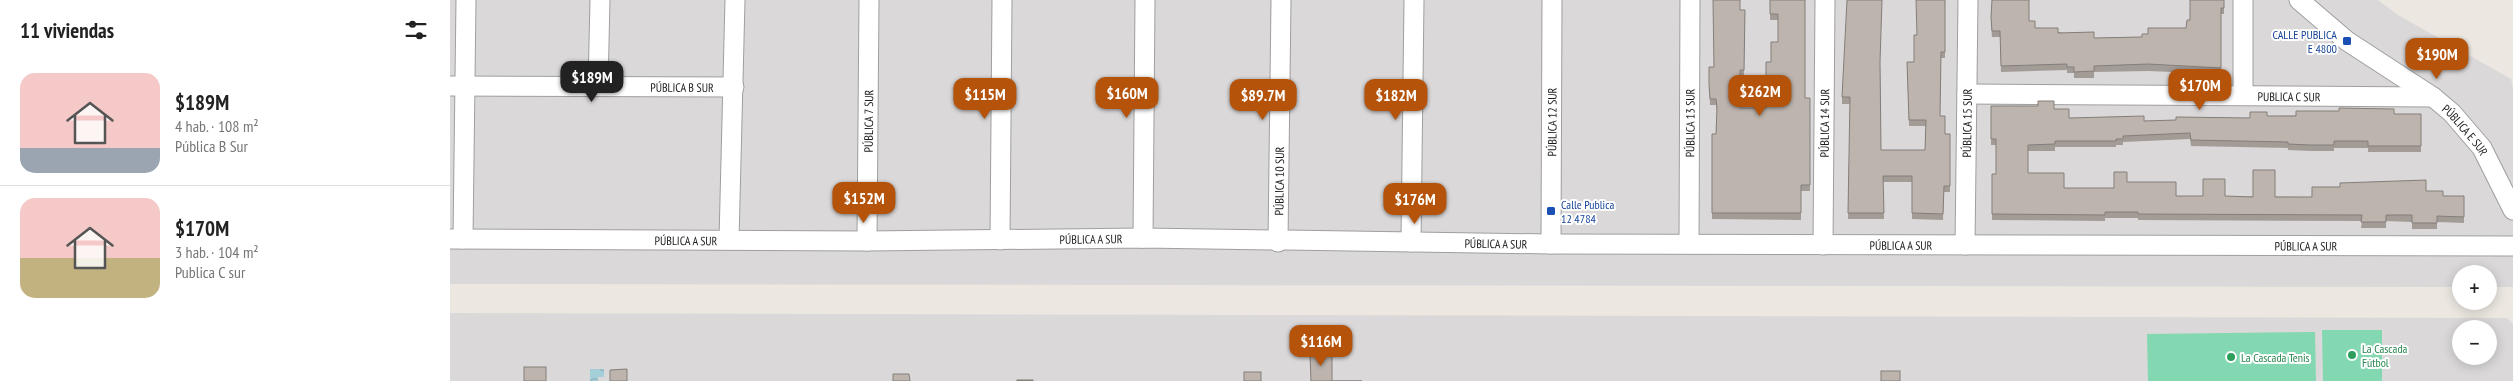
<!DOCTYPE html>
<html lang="es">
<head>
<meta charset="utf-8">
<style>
  body { margin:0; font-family:"PT Sans Narrow",sans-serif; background:#f2f2f2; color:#222; height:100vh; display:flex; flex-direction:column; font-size:19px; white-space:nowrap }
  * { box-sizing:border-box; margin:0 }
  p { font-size:16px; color:#767676 }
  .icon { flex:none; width:28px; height:28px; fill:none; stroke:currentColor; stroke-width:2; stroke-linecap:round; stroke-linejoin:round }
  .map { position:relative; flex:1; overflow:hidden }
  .panel { display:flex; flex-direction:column; background:#fff; width:450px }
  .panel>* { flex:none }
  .controls { position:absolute; left:2002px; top:265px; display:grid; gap:10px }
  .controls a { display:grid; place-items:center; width:45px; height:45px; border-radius:50%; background:#fff; box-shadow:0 2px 12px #0003; font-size:25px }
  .price { position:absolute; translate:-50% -42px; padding:0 11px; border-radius:10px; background:#b45309; color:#fff; font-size:16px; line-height:32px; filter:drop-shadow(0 1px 2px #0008) }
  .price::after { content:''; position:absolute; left:50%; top:30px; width:15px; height:11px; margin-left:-8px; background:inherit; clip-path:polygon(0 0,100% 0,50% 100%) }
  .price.on { background:#222; color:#fff }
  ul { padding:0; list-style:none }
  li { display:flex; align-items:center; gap:15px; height:125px; padding:0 20px }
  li+li { border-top:1px solid #e0e0e0 }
  li span { display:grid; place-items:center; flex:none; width:140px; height:100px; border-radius:15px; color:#555 }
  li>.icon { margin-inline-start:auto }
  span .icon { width:60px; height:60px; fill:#fffc; stroke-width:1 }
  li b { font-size:21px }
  h2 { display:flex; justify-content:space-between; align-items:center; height:60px; padding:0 20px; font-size:21px }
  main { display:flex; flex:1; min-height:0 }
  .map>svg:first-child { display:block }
</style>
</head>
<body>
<main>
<section class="panel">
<h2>11 viviendas<svg class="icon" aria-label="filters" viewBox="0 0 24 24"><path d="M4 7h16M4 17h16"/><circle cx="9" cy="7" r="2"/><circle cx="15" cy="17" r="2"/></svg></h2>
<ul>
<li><span style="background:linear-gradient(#f6c9c9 75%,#9aa5b1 0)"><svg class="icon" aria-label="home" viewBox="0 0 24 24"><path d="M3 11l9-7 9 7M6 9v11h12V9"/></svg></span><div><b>$189M</b><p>4 hab. · 108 m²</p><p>Pública B Sur</p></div></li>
<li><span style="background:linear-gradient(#f6c9c9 60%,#c2b280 0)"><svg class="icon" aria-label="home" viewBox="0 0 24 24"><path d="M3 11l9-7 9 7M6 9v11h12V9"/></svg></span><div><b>$170M</b><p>3 hab. · 104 m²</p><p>Publica C sur</p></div></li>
</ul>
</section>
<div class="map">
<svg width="2063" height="381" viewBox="0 0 2063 381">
  <defs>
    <pattern id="water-waves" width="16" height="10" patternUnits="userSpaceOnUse" patternTransform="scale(1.25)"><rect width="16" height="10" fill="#a4cfd8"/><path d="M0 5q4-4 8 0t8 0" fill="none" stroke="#8db1b9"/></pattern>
  </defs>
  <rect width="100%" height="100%" fill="#ece8e1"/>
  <g fill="#dad8d8" fill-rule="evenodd">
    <polygon points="0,0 1928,0 1948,15 2061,79 2063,89 2063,287 2039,287 2039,274 2011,274 2011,287 0,284"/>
    <path d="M0,313L2057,318L2063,324V381H0ZM2011,329H2039V356H2011Z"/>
  </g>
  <g fill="#83d8b2">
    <polygon points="1872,330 1932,330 1932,381 1873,381"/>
    <polygon points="1865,332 1866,381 1698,381 1697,334"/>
  </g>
  <polygon fill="url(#water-waves)" points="140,369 154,369 154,377 148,377 148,381 140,381"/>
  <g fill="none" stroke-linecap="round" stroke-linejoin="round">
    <defs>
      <g id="minor">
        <path id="s1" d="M1849,0L1897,41L1983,97L2002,113L2032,148L2063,210"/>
        <path id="s2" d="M0,86L284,87"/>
        <polyline points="148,86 150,0"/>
        <path id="s3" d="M1517,94L1983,97"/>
        <polyline points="1793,94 1793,0"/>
        <polyline points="693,238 695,0"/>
        <path id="s4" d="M0,239L417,241L693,238L1101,244L2063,246"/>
        <polyline points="13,239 16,0"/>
        <polyline points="279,240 285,0"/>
        <polyline points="550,240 552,0"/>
        <path id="s5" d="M417,241L419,0"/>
        <path id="s6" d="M828,242L831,0"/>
        <polyline points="961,242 964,0"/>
        <path id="s7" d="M1101,244L1102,0"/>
        <path id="s8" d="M1239,244L1240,0"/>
        <path id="s9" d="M1373,245L1375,0"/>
        <path id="s10" d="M1515,245L1518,0"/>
      </g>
    </defs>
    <use href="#minor" stroke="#9f9f9f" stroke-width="21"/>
    <use href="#minor" stroke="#fff" stroke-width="19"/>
  </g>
  <g fill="#a39b96">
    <polygon points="1320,0 1355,0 1355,98 1360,172 1360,191 1351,191 1351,220 1262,219 1262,134 1266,134 1267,113 1266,105 1260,105 1259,67 1264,67 1290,10 1295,10 1294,76 1290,76 1290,108 1316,108 1321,62 1328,42 1328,20 1320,20"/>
    <polygon points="1495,0 1495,58 1491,58 1490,116 1495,134 1500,140 1500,192 1494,192 1493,220 1462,219 1462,182 1433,182 1434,219 1398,219 1400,104 1392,104 1392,97 1430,66 1431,150 1475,150 1476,126 1459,126 1457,62 1464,62 1467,35"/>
    <polygon points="1542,0 1579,21 1585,28 1644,38 1692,37 1698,34 1736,28 1740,20 1774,0 1774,14 1771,14 1771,74 1698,71 1644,72 1644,78 1624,78 1624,73 1617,73 1617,70 1551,72 1550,37 1542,37 1541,24"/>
    <polygon points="1541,106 1604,109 1619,118 1694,121 1800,118 1817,116 1971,114 1971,152 1918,152 1918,148 1884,148 1884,151 1861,151 1838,150 1838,148 1741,146 1740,139 1673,142 1673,145 1666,145 1666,147 1605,147 1605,151 1578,151 1578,173 1614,188 1664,188 1677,182 1726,196 1862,197 1976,191 1993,196 2014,196 2014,223 1987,222 1987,229 1962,229 1962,222 1936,221 1936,228 1911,228 1912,221 1688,220 1688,218 1655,218 1655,221 1542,220 1542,174 1546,174 1546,145 1541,145"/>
  </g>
  <g fill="#bdb4ae" stroke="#847e7a">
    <polygon points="1263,0 1290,0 1290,10 1295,10 1294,70 1290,70 1290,108 1316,108 1316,62 1321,62 1321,42 1328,42 1328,14 1320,14 1320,0 1355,0 1355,98 1360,98 1360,185 1351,185 1351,213 1262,213 1262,134 1266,134 1267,108 1266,99 1260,99 1259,84 1259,67 1264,67"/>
    <polygon points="1397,0 1432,0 1430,62 1431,150 1475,150 1476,120 1459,120 1457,62 1464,62 1464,35 1467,35 1466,0 1495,0 1495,52 1491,52 1490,116 1495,116 1495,134 1500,134 1500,186 1494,186 1493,214 1462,213 1462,176 1433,176 1434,213 1398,213 1400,97 1392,97"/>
    <polygon points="1542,0 1579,0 1579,21 1585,21 1585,28 1608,28 1608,33 1644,32 1644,38 1692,37 1692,34 1698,34 1698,28 1736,28 1737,20 1740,20 1740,0 1774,0 1774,8 1771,8 1771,68 1698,64 1644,66 1644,71 1624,72 1624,67 1617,67 1617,64 1551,66 1550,31 1542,31 1541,17"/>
    <polygon points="1588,101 1604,101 1604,109 1619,109 1619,118 1694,116 1694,121 1726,120 1726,117 1800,118 1800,112 1817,112 1817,116 1846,116 1846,111 1889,111 1889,108 1944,109 1944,114 1971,114 1971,146 1918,146 1918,141 1884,141 1884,145 1861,145 1838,144 1838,142 1741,140 1740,133 1673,136 1673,139 1666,139 1666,141 1605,141 1605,144 1578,145 1578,173 1614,173 1614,188 1664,188 1664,172 1677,172 1677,182 1726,182 1726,196 1753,196 1753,179 1775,179 1775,196 1803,197 1803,170 1825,170 1825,197 1862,197 1862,187 1890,187 1890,183 1976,180 1976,191 1993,191 1993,196 2014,196 2014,217 1987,216 1987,223 1962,223 1962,215 1936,215 1936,222 1911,222 1912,215 1688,214 1688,212 1655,212 1655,215 1542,214 1542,174 1546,174 1546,139 1541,139 1541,106 1588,106"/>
    <polygon points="860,354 882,354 882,381 912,381 861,381"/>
    <rect x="74" y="367" width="22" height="14"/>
    <polygon points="177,369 177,381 160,381 160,370"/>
    <rect x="1431" y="371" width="19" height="10"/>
    <rect x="794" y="372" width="17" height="9"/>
    <polygon points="443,374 459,374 460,381 443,381"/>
    <rect x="567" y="380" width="16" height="1"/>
  </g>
  <g fill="#1a4fb4" stroke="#fff" stroke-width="2">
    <rect x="1892" y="36" width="10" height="10" rx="2.5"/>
    <rect x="1096" y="206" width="10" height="10" rx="2.5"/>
  </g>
  <g fill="#2e9e5b" stroke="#fff" stroke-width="2">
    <circle cx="1902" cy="355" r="5"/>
    <circle cx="1781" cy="357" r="5"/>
  </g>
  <g text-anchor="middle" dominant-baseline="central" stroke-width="4" stroke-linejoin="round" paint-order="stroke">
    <g font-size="12" fill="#164399" stroke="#fff" text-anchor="end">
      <text x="1887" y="34">CALLE PUBLICA<tspan x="1887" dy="14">E 4800</tspan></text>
      <text x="1111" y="204" text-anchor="start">Calle Publica<tspan x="1111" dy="14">12 4784</tspan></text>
    </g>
    <g font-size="12" fill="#1b1b1b" stroke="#fff">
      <text stroke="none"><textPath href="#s2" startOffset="232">PÚBLICA B SUR</textPath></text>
      <text stroke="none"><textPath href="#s3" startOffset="322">PUBLICA C SUR</textPath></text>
      <text stroke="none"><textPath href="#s5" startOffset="120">PÚBLICA 7 SUR</textPath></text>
      <text stroke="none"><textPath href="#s7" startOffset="122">PÚBLICA 12 SUR</textPath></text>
      <text stroke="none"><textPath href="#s8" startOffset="121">PÚBLICA 13 SUR</textPath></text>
      <text stroke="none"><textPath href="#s9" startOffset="122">PÚBLICA 14 SUR</textPath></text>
      <text stroke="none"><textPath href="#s10" startOffset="122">PÚBLICA 15 SUR</textPath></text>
      <text stroke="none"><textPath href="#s1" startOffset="212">PÚBLICA E SUR</textPath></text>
      <text stroke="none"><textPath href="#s6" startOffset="61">PÚBLICA 10 SUR</textPath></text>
      <text stroke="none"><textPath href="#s4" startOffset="236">PÚBLICA A SUR</textPath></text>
      <text stroke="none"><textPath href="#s4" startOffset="641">PÚBLICA A SUR</textPath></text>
      <text stroke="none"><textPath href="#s4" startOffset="1046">PÚBLICA A SUR</textPath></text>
      <text stroke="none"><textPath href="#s4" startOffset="1451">PÚBLICA A SUR</textPath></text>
      <text stroke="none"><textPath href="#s4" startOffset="1856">PÚBLICA A SUR</textPath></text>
    </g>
    <g font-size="12" fill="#27864d" stroke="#fff" text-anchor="start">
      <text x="1912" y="348">La Cascada<tspan x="1912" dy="14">Fútbol</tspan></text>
      <text x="1791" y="357">La Cascada Tenis</text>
    </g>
  </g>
</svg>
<div class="controls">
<a>+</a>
<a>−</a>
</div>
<b class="price" style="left:1987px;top:80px">$190M</b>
<b class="price on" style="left:142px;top:103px">$189M</b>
<b class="price" style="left:1750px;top:111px">$170M</b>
<b class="price" style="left:1310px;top:117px">$262M</b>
<b class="price" style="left:677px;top:119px">$160M</b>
<b class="price" style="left:535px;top:120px">$115M</b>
<b class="price" style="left:813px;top:121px">$89.7M</b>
<b class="price" style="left:946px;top:121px">$182M</b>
<b class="price" style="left:414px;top:224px">$152M</b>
<b class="price" style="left:965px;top:225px">$176M</b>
<b class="price" style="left:871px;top:367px">$116M</b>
</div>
</main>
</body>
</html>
